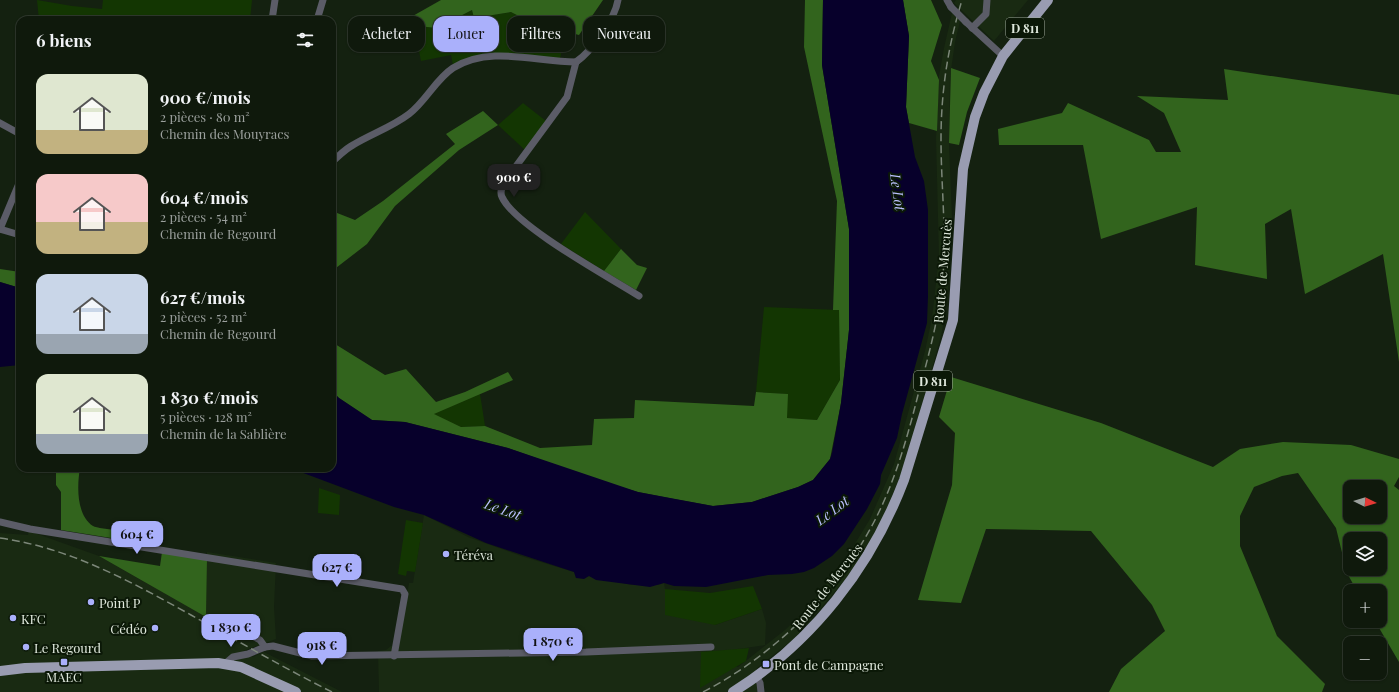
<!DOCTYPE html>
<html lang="fr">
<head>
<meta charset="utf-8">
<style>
  body { margin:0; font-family:"Playfair Display",serif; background:#182215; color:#f1f3f6; height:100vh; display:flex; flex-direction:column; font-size:15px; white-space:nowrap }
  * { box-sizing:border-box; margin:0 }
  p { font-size:13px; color:#9ba09d }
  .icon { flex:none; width:22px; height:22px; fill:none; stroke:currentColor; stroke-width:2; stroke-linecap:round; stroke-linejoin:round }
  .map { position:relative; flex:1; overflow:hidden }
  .sheet { position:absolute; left:16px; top:16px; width:320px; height:456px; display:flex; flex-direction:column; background:#0f190c; border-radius:12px; box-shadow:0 1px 3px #0004,0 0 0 1px #2f382d }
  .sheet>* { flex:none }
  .top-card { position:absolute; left:348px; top:16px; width:380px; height:36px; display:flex; gap:8px }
  .needle { width:26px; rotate:95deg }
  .buttons { position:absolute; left:1343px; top:480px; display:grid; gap:8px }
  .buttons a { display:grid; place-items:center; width:44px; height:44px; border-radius:8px; background:#0f190c; box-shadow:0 1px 3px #0004,0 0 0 1px #2f382d; font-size:20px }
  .price { position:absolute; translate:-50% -34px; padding:0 9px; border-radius:8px; background:#aab0fb; color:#111; font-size:13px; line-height:26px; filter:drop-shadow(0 1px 2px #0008) }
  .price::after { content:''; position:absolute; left:50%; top:24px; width:12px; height:9px; margin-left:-6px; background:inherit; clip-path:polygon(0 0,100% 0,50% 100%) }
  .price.on { background:#222; color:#fff }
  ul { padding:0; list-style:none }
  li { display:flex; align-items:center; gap:12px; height:100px; padding:0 20px }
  li span { display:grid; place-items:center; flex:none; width:112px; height:80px; border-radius:12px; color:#555 }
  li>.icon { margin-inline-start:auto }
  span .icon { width:48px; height:48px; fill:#fffc; stroke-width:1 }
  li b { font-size:17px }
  h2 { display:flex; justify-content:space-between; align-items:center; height:48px; padding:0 20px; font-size:17px }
  .pill { padding:0 14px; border-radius:12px; background:#0f190c; box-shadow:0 1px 3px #0004,0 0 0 1px #2f382d; font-size:14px; line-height:36px }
  .pill.on { background:#aab0fb; color:#111 }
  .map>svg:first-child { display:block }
</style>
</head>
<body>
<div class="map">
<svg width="1399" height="692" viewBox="0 0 1399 692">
  <rect width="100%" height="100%" fill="#142110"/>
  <g fill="#192a12">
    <polygon points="956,0 1028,0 994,41 954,3"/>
    <polygon points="952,13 960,21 955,42 950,77 949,143 952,218 947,305 941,336 905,465 879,527 849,575 796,637 756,669 761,692 379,692 378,651 386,650 391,646 398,647 409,583 413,583 424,515 468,537 521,556 574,572 576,578 589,576 632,585 658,585 664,583 665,589 715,625 762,609 766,623 765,645 732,650 702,652 738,667 785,630 805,611 842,565 870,519 894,464 925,351 932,318 939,257 936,138 939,76 944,48"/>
    <polygon points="29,531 99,556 206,617 207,552 276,563 274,607 276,639 243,651 253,657 264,652 342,692 0,692 0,533 28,535"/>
  </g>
  <g fill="#133602">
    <polygon points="37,0 72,6 102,9 103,0 252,0 250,20 39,20"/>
    <path d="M472,10L474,18L511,12L532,23L565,32L560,59C523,54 488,47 453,65L451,55L421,61L415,31L417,26L438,28Z"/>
    <polygon points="523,103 546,121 526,151 498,125"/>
    <polygon points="585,212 621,249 604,271 561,244"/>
    <polygon points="764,307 839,310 840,380 817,420 787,418 787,394 756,392"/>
    <polygon points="480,394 485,426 461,427 433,414"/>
    <polygon points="319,488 340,495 339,515 318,513"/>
    <polygon points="406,520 423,523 415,572 407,571 406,576 398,574"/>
    <polygon points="753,586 762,609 715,625 665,615 665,589 710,593"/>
    <polygon points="749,648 746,661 700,688 701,652"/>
  </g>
  <g fill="#32641d" fill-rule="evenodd">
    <polygon points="441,0 603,0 579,35 532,23 511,12 474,18 472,10 437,28 417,26 411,17"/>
    <polygon points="805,0 823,0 822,65 849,229 849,330 841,403 830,459 813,480 798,487 752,502 713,506 674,499 638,492 600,481 508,448 405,422 372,420 339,398 332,391 332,340 335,344 385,375 406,369 436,402 465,392 508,372 513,380 434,414 461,427 485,426 540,448 592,445 594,419 634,418 635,400 754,406 756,392 788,394 787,418 817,420 840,380 839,310 833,310 837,201 804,47"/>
    <polygon points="903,0 931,0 942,25 931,61 939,80 937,131 909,123 906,107 909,36"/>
    <polygon points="951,68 980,78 967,112 959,145 949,143"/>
    <polygon points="1224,69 1399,95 1399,362 1383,254 1305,294 1291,209 1265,224 1267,279 1195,265 1197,207 1101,239 1083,145 999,145 998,129 1062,113 1068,103 1149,140 1156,152 1181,152 1164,113 1137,96 1228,100"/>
    <polygon points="483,111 498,125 459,150 395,206 367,244 332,271 332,211 355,220 383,201 455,144 446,134"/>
    <polygon points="621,249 637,265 647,268 636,290 604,271"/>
    <polygon points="0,269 20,272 20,288 0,282"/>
    <path d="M951,377L1101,423L1213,467L1240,449L1283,442L1351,445L1399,459V477L1394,486L1399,490V662L1375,621H1380V591H1357L1347,573L1336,528L1298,473L1282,476L1254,487L1240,516V546L1277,636L1325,684L1322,692H1109L1121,669L1165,631L1152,605L1091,531L986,529L961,603L918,600L952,485L955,433L939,417ZM1350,487H1380V517H1350ZM1350,539H1380V569H1350Z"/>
    <path d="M56,468H80C77,485 76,515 93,526C100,530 139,531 149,533V544L61,530V492L56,485Z"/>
    <polygon points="162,552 207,559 206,617 99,556 160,566"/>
  </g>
  <g fill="#07002b">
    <polygon points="823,0 903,0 909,36 906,107 915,157 924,181 928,210 928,296 927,323 902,414 897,438 881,475 880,484 867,509 844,544 832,556 814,568 804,572 792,574 768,575 706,587 674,586 664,583 650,587 596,580 589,576 584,579 576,578 574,572 486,543 424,515 394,507 290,468 332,468 332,391 339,398 372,420 405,422 508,448 638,492 713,506 752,502 798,487 813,480 830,459 832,453 841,403 849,330 849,229 822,65"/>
    <polygon points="0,282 20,288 20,365 0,367"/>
  </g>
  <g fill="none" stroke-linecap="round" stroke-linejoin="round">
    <g stroke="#5b5c67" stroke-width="7">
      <polyline points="947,0 951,7"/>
      <polyline points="272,20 275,0"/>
      <polyline points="317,20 323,0"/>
      <polyline points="966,22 1003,56"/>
      <polyline points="972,28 986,14 987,0"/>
      <path d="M576,62L567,97L506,180C503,185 499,191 502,197C515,226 609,277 639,296"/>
      <path d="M576,62C592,51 615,19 618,0"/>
      <polyline points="0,123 20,134"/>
      <path d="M332,162C339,156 345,149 353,145C371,134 392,127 409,114C426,101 436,79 453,68C491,45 535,62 576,62"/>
      <polyline points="0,229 20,181"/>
      <polyline points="0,229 20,235"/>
      <polyline points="0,522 30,529 402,589 405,594 394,656"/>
      <polyline points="227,622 260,640 265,647"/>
      <polyline points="226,663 233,657 248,654 265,647 273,646 312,656 586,652 711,647"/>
      <polyline points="757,677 760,683 761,692"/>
    </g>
    <g stroke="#999cb1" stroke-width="10">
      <polyline points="0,671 25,668 218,663 241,667 296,692"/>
      <path d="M733,692C812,643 871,567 904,480L953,320L963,169L975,117L984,93L1003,56L1048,0"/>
    </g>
    <g stroke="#7c8779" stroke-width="1.5" stroke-dasharray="8 4" stroke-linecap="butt">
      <path d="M0,538C70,548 130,581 191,615C238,641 284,668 332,692"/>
      <path d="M703,692C776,654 837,593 875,520C896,479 908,435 919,391C931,347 943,302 944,256C945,217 941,178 941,139C941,91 948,46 962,0"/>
    </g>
    <polyline stroke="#5b5c67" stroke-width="7" points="951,7 966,22"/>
  </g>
  <g fill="#aab0fb" stroke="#0b1807" stroke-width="1.5">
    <circle cx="446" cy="554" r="4"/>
    <circle cx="91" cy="602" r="4"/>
    <circle cx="13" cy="618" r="4"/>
    <circle cx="155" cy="628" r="4"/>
    <circle cx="26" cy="647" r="4"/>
    <rect x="60" y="658" width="8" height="8" rx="2"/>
    <rect x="762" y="660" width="8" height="8" rx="2"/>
  </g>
  <g text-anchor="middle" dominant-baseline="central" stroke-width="4" stroke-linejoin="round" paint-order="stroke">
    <g fill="#0b1807" stroke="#9faa9c" stroke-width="1">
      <rect x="1006" y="18" width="38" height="20" rx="3"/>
      <rect x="914" y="371" width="38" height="20" rx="3"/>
    </g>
    <g font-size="12" font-weight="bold" fill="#dfe8dc">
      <text x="1025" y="28">D 811</text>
      <text x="933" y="381">D 811</text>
    </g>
    <g font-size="13" fill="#dfe8dc" stroke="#0b1807">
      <text transform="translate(942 271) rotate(-85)">Route de Mercuès</text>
      <text transform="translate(827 586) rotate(-52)">Route de Mercuès</text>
    </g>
    <g font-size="13" fill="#dfe8dc" stroke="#0b1807" text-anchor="start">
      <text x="454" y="554">Téréva</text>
      <text x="99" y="602">Point P</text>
      <text x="21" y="618">KFC</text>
      <text x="147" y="628" text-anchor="end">Cédéo</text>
      <text x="34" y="647">Le Regourd</text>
      <text x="774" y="664">Pont de Campagne</text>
      <text x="64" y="676" text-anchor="middle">MAEC</text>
    </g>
    <g font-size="14" font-style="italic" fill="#bbc0fe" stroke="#0b1807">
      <text transform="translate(898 192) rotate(82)">Le Lot</text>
      <text transform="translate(503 509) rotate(19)">Le Lot</text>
      <text transform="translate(832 510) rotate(-37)">Le Lot</text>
    </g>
  </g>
</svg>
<div class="buttons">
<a><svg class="needle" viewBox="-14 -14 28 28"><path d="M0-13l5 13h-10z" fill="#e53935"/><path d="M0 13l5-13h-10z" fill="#9ba09d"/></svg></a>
<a><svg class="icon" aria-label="layers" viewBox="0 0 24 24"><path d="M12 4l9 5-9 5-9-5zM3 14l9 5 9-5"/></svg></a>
<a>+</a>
<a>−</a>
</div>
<b class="price on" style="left:514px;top:198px">900 €</b>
<b class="price" style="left:137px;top:555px">604 €</b>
<b class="price" style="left:337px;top:588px">627 €</b>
<b class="price" style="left:231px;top:648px">1 830 €</b>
<b class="price" style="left:553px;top:662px">1 870 €</b>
<b class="price" style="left:322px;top:666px">918 €</b>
<div class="top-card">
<a class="pill">Acheter</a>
<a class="pill on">Louer</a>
<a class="pill">Filtres</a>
<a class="pill">Nouveau</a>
</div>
<section class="sheet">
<h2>6 biens<svg class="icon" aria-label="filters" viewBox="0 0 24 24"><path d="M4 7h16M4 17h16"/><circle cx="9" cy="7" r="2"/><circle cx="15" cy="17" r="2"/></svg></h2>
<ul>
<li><span style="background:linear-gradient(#dfe7d0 70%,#c2b280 0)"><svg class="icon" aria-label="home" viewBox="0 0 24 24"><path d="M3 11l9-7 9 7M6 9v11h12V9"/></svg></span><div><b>900 €/mois</b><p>2 pièces · 80 m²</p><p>Chemin des Mouyracs</p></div></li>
<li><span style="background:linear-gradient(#f6c9c9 60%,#c2b280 0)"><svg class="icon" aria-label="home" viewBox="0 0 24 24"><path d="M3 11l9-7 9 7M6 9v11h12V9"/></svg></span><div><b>604 €/mois</b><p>2 pièces · 54 m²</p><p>Chemin de Regourd</p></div></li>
<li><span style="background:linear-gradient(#c9d6e8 75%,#9aa5b1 0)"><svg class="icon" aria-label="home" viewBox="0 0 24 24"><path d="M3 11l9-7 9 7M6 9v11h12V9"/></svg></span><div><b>627 €/mois</b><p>2 pièces · 52 m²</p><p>Chemin de Regourd</p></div></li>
<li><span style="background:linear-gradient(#dfe7d0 75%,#9aa5b1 0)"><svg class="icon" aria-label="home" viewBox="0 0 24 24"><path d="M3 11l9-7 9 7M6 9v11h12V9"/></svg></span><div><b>1 830 €/mois</b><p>5 pièces · 128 m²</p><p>Chemin de la Sablière</p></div></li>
</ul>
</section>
</div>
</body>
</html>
